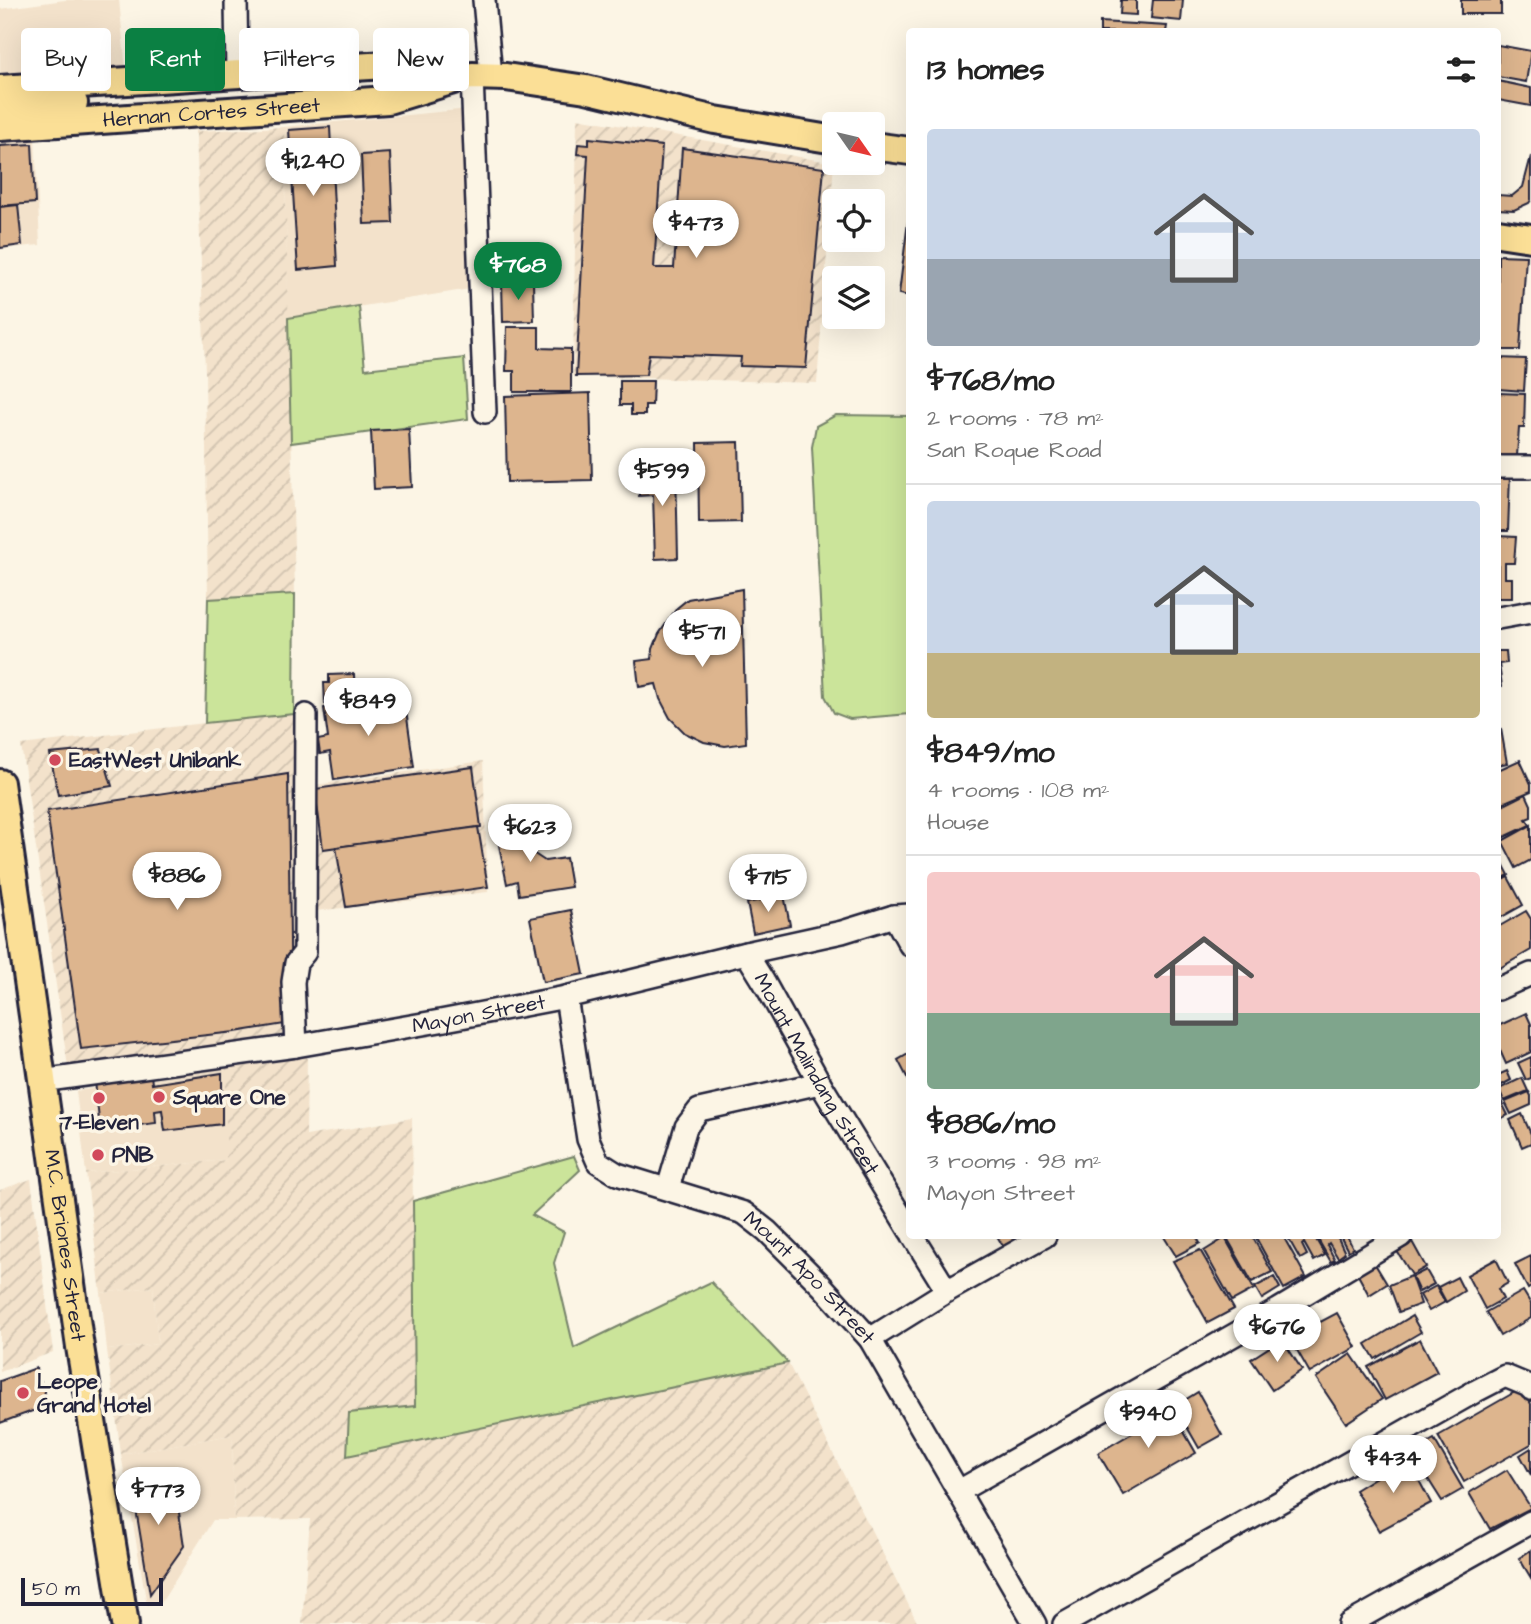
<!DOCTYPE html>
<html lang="en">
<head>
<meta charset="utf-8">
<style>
  body { margin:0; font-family:"Architects Daughter",sans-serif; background:#f2f2f2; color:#222; height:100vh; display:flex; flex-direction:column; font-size:26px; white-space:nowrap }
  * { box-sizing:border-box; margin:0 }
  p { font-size:23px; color:#767676 }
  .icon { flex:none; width:38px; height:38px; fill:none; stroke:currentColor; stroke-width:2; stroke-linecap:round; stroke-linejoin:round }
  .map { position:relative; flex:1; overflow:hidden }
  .drawer { position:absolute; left:906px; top:28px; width:595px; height:1211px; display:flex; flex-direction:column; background:#fff; border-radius:7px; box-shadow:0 7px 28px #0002 }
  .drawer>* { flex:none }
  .top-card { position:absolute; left:21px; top:28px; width:665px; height:63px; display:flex; gap:14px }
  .needle { width:46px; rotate:124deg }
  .buttons { position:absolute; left:822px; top:112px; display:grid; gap:14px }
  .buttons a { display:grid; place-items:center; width:63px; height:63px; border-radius:7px; background:#fff; box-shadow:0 7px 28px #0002; font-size:35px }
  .scale { position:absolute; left:21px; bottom:18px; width:142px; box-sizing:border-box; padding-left:7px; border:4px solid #22223b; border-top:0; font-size:19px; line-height:24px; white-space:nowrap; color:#22223b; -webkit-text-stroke:5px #fcf5e5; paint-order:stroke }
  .price { position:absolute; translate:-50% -60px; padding:0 16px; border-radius:24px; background:#fff; color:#222; font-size:23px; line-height:46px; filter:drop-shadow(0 2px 4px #0008) }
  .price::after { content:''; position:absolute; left:50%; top:42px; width:21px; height:16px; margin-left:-10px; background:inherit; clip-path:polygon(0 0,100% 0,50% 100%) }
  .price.active { background:#0b8043; color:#fff }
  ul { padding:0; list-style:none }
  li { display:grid; align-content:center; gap:14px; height:371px; padding:0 21px }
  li+li { border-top:2px solid #e0e0e0 }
  li span { display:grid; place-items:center; height:217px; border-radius:7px; color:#555 }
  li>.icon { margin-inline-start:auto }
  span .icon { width:126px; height:126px; fill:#fffc; stroke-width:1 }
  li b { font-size:30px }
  h2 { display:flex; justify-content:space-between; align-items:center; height:84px; padding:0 21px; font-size:30px }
  .chip { padding:0 24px; border-radius:7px; background:#fff; box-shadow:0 7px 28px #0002; font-size:24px; line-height:63px }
  .chip.active { background:#0b8043; color:#fff }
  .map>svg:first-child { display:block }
</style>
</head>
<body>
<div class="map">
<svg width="1531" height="1624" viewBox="0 0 1531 1624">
  <defs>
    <pattern id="industrial-furrows" width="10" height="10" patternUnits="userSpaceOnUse" patternTransform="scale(1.75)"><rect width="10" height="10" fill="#f3e2cb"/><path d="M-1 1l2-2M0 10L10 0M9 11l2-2" fill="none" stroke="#d0c2af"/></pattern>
  </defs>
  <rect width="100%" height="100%" fill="#fcf5e5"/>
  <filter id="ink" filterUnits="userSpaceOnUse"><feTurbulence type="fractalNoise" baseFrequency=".0143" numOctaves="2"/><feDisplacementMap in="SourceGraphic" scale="14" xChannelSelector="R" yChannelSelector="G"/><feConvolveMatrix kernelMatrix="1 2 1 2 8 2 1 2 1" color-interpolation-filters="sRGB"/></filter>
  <g filter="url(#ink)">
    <g fill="#f3e2cb">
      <polygon points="65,0 119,0 126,70 0,80 0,9"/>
      <polygon points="469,109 476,288 288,318 284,127"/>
      <polygon points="35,138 40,245 0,249 0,141"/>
      <polygon points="226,1068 226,1160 86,1173 76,1091"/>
      <polygon points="153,1287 158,1344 107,1350 101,1293"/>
      <polygon points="232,1435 234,1520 213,1520 161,1603 147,1605 121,1454"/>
    </g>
    <g fill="url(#industrial-furrows)">
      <polygon points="577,118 834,163 817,383 573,376"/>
      <polygon points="284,127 295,594 208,599 205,371 196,131"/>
      <polygon points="294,714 302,1034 68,1067 21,745 205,723"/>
      <polygon points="483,761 488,892 315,911 309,786"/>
      <polygon points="307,1056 306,1136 412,1118 415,1406 349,1413 347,1456 788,1363 918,1624 302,1624 310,1519 234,1520 232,1435 121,1454 107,1350 158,1344 153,1287 101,1293 86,1173 226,1160 226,1068"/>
      <polygon points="31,1179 53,1352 0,1372 0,1190"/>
    </g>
    <g fill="#cbe49a" stroke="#76836a" stroke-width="2">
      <polygon points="359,306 365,369 464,358 468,419 291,443 288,318"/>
      <polygon points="836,415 910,416 910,714 850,719 834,713 825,696 812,447 816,426"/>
      <polygon points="295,594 294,714 205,723 208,599"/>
      <polygon points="574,1156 580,1170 532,1215 564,1232 554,1263 574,1348 711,1282 788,1363 347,1456 349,1413 415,1406 413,1201"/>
    </g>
    <g fill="#ddb58e" stroke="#22223b" stroke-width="2">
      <polygon points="1121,0 1136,0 1136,15 1120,14"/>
      <polygon points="1153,0 1183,0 1181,21 1151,18"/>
      <rect x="1461" y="0" width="40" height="14"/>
      <polygon points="1100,22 1167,26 1166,32 1100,32"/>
      <polygon points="1498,45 1531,51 1526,82 1498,77"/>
      <polygon points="1498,81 1531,88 1531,106 1498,100"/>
      <polygon points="330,127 337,266 298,270 289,130"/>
      <polygon points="589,138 662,146 654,268 674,268 682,148 824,168 806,368 740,366 741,357 649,354 646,375 576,376 588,155 577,154 578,144 589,145"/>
      <polygon points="32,144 35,203 0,206 0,146"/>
      <polygon points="390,153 393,223 364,224 361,155"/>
      <polygon points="1531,156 1531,200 1529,203 1514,210 1498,209 1498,195 1512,196 1523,187"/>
      <polygon points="18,205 22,245 0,248 0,207"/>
      <polygon points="910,205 910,296 899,294"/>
      <polygon points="1498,255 1526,256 1520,350 1498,350"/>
      <polygon points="533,281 534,321 503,322 502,282"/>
      <polygon points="507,327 539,327 539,348 571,349 571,392 514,392 514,371 506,371"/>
      <polygon points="1498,358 1526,359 1524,391 1498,389"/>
      <polygon points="620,381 653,381 652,405 645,405 645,415 631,415 631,405 620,405"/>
      <polygon points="590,393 592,480 507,482 505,396"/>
      <polygon points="1498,393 1525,394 1524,428 1519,428 1517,456 1498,455"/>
      <polygon points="409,429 412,487 374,489 371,431"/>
      <polygon points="739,442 741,522 699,523 698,443"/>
      <polygon points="676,467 678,558 655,559 653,495 639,496 638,468"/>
      <polygon points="1498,474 1510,475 1508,531 1498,531"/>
      <polygon points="1498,536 1516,537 1514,563 1505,563 1505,578 1512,578 1512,598 1498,598"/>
      <polygon points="742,589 746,743 725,746 704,742 685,733 670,718 660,699 656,684 639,687 636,661 652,659 653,649 659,634 677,608 688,599"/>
      <polygon points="1498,651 1506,651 1507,663 1499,664 1502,686 1498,687"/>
      <polygon points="354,674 355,703 325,704 324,683 329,683 329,675"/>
      <polygon points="404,696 414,767 334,780 330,752 320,754 318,740 328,738 324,708"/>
      <polygon points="1501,729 1507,763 1498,765 1498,730"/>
      <polygon points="101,749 112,786 58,795 50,754"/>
      <polygon points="1520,760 1531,784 1531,791 1498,805 1498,770"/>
      <polygon points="473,767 481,827 323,849 315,789"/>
      <polygon points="288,774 291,1023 235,1032 81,1049 47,811"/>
      <polygon points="1526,794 1531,805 1531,817 1526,819 1530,825 1498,840 1498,808"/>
      <polygon points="525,825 530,851 545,861 566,858 571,887 519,895 517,881 507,884 496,831"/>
      <polygon points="1531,825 1531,860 1516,868 1502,841"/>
      <polygon points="478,827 488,887 346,907 336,847"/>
      <polygon points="1498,854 1509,875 1498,881"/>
      <polygon points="1508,877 1523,905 1498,919 1498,883"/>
      <polygon points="784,895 790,925 753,933 747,903"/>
      <polygon points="571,910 584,974 543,982 530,918"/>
      <polygon points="1526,911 1531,919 1531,950 1498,969 1498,927"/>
      <polygon points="1526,1013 1531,1024 1531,1052 1506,1064 1498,1046 1498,1026"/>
      <polygon points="910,1053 910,1083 898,1060"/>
      <polygon points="1531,1057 1531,1078 1526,1080 1518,1063"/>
      <polygon points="1507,1071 1511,1080 1498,1087 1498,1075"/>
      <polygon points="222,1073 222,1124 165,1131 162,1110 155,1111 156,1123 100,1130 95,1081 151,1074 152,1084"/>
      <polygon points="1522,1078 1528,1091 1504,1101 1499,1089"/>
      <polygon points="1529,1092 1531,1096 1531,1105 1511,1114 1505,1102"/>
      <polygon points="1498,1095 1508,1115 1498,1120"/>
      <polygon points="1522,1114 1531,1134 1531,1143 1522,1147 1510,1120"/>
      <polygon points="997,1236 1027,1236 1004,1248"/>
      <polygon points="1166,1236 1196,1236 1200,1243 1176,1256 1164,1237"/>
      <polygon points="1231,1236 1252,1236 1272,1272 1252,1282 1227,1238"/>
      <polygon points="1255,1236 1283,1236 1306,1277 1284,1289"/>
      <polygon points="1287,1236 1314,1236 1325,1255 1314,1261 1304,1243 1302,1245 1307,1255 1300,1259"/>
      <polygon points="1316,1236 1347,1236 1353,1248 1348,1251 1340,1236 1338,1238 1345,1253 1338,1258 1329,1243 1327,1245 1335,1260 1331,1262"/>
      <polygon points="1225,1238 1254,1289 1232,1301 1204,1251"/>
      <polygon points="1410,1238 1426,1267 1412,1275 1395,1248"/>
      <polygon points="1200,1250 1234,1309 1208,1323 1173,1261"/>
      <polygon points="1531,1256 1531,1287 1528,1289 1515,1264"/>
      <polygon points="1496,1259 1508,1283 1498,1289 1503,1299 1485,1309 1467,1275"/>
      <polygon points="1375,1264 1387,1284 1369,1295 1358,1275"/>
      <polygon points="1426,1270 1434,1284 1419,1292 1412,1277"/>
      <polygon points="1411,1276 1421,1304 1399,1312 1389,1285"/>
      <polygon points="1274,1277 1280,1288 1262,1299 1255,1287"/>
      <polygon points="1457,1277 1464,1291 1446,1302 1438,1287"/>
      <polygon points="1436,1286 1445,1302 1429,1311 1420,1295"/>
      <polygon points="1523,1291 1531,1304 1531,1318 1500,1336 1486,1312"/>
      <polygon points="1337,1313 1356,1347 1310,1373 1290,1338"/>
      <polygon points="1412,1316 1421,1332 1375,1359 1366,1344"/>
      <polygon points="1282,1339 1302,1370 1272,1390 1251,1359"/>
      <polygon points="1420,1339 1437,1372 1385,1400 1368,1367"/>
      <polygon points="1351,1354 1382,1399 1346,1423 1316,1378"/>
      <polygon points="36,1368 49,1405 0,1423 0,1381"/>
      <polygon points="1522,1388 1531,1404 1531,1444 1464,1482 1438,1436"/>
      <polygon points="1198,1392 1222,1435 1199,1448 1175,1406"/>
      <polygon points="1163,1395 1196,1453 1123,1495 1098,1453 1158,1418 1149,1403"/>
      <polygon points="1434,1439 1463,1489 1442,1501 1411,1452"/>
      <polygon points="1531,1448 1531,1475 1520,1455"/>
      <polygon points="1407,1458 1431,1503 1379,1531 1355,1490"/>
      <polygon points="1507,1470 1531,1508 1490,1529 1469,1493"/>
      <polygon points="174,1479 184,1546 150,1594 132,1485"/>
      <polygon points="1531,1550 1531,1578 1519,1558"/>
    </g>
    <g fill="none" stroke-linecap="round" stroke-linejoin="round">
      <defs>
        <g id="minor">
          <polyline points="236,0 237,74"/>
          <polyline points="484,0 491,76"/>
          <polyline points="472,76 485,412"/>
          <polyline points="1498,467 1531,467"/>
          <polyline points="1498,618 1531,612"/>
          <polyline points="894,916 910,945"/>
          <path id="s1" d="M746,953L764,982L820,1083L910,1231"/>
          <polyline points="1498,989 1531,974"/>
          <path id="s2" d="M566,997L588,1139L598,1162L617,1174L744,1213L767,1231L821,1285L870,1339L1035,1624"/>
          <polyline points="296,1046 293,982 296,963 305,952 306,715"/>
          <path id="s3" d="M41,1081L296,1046L440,1021L566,997L746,953L842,932L894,916L910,915"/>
          <polyline points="668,1188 686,1127 699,1110 820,1083"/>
          <polyline points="913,1236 947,1291"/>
          <polyline points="870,1339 947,1291 1045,1236"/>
          <polyline points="959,1491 1278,1310 1401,1236"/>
          <polyline points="1064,1624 1476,1391 1505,1376 1529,1386 1531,1389"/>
          <polyline points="1349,1624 1531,1522"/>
        </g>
        <g id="major">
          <polyline points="0,89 386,65 455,77"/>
          <polyline points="0,108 74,103"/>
          <path id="s4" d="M0,127L388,100L460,78L472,76L506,77L586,89L715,120L835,140"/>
          <polyline points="873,146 910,151"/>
          <polyline points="1498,233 1531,238"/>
          <path id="s5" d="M0,783L80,1347L125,1624"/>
        </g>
      </defs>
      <use href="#minor" stroke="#22223b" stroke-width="26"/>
      <use href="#major" stroke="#22223b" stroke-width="32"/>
      <use href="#minor" stroke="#fcf5e5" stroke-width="21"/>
      <use href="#major" stroke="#fbdf96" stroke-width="26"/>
    </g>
  </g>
  <g fill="#d1495b" stroke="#fcf5e5" stroke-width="2.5">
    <circle cx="55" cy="760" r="7"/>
    <circle cx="159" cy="1097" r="7"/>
    <circle cx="99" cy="1098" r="7"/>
    <circle cx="98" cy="1155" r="7"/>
    <circle cx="23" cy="1393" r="7"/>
  </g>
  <g text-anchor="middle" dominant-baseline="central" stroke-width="7" stroke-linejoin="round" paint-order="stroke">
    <g font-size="21" fill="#22223b" stroke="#fcf5e5">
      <text stroke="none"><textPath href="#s4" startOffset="212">Hernan Cortes Street</textPath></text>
      <text stroke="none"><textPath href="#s3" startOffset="443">Mayon Street</textPath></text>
      <text stroke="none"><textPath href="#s1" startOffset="140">Mount Malindang Street</textPath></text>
      <text stroke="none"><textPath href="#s5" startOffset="467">M.C. Briones Street</textPath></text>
      <text stroke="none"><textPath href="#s2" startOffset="416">Mount Apo Street</textPath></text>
    </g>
    <g font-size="21" font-weight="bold" fill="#22223b" stroke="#fcf5e5" text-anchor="start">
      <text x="69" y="760">EastWest Unibank</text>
      <text x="173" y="1097">Square One</text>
      <text x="99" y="1122" text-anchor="middle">7-Eleven</text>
      <text x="112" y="1155">PNB</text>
      <text x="37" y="1381">Leope<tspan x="37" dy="24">Grand Hotel</tspan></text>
    </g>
  </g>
</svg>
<div class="buttons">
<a><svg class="needle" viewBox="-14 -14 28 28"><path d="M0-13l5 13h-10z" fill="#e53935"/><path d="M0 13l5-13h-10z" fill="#767676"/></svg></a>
<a><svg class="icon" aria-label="locate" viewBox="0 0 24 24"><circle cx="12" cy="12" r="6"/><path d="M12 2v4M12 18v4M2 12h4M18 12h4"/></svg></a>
<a><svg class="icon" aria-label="layers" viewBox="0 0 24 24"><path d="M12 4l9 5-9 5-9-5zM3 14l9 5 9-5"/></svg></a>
</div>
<div class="scale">50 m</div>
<b class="price" style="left:313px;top:198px">$1,240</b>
<b class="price" style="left:696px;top:260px">$473</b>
<b class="price active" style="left:518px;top:302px">$768</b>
<b class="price" style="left:662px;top:508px">$599</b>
<b class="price" style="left:702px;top:669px">$571</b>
<b class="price" style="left:368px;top:738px">$849</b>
<b class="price" style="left:530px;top:864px">$623</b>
<b class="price" style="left:177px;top:912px">$886</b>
<b class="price" style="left:768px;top:914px">$715</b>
<b class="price" style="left:1277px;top:1364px">$676</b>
<b class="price" style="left:1148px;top:1450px">$940</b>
<b class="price" style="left:1393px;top:1495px">$434</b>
<b class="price" style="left:158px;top:1527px">$773</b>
<div class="top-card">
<a class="chip">Buy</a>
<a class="chip active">Rent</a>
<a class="chip">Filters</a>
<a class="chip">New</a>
</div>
<section class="drawer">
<h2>13 homes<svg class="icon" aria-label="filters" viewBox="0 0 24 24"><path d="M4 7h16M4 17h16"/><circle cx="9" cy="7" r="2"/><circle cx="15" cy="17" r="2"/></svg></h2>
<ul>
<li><span style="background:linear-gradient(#c9d6e8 60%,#9aa5b1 0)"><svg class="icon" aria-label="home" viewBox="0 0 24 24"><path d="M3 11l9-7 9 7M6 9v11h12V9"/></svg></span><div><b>$768/mo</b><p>2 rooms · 78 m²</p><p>San Roque Road</p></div></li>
<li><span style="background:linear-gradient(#c9d6e8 70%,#c2b280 0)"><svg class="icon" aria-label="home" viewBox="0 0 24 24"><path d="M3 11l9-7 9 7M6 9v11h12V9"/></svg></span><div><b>$849/mo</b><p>4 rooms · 108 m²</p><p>House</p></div></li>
<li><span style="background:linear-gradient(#f6c9c9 65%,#7fa58c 0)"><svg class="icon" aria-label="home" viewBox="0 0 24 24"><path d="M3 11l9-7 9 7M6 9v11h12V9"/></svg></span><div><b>$886/mo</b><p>3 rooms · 98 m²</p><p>Mayon Street</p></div></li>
</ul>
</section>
</div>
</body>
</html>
